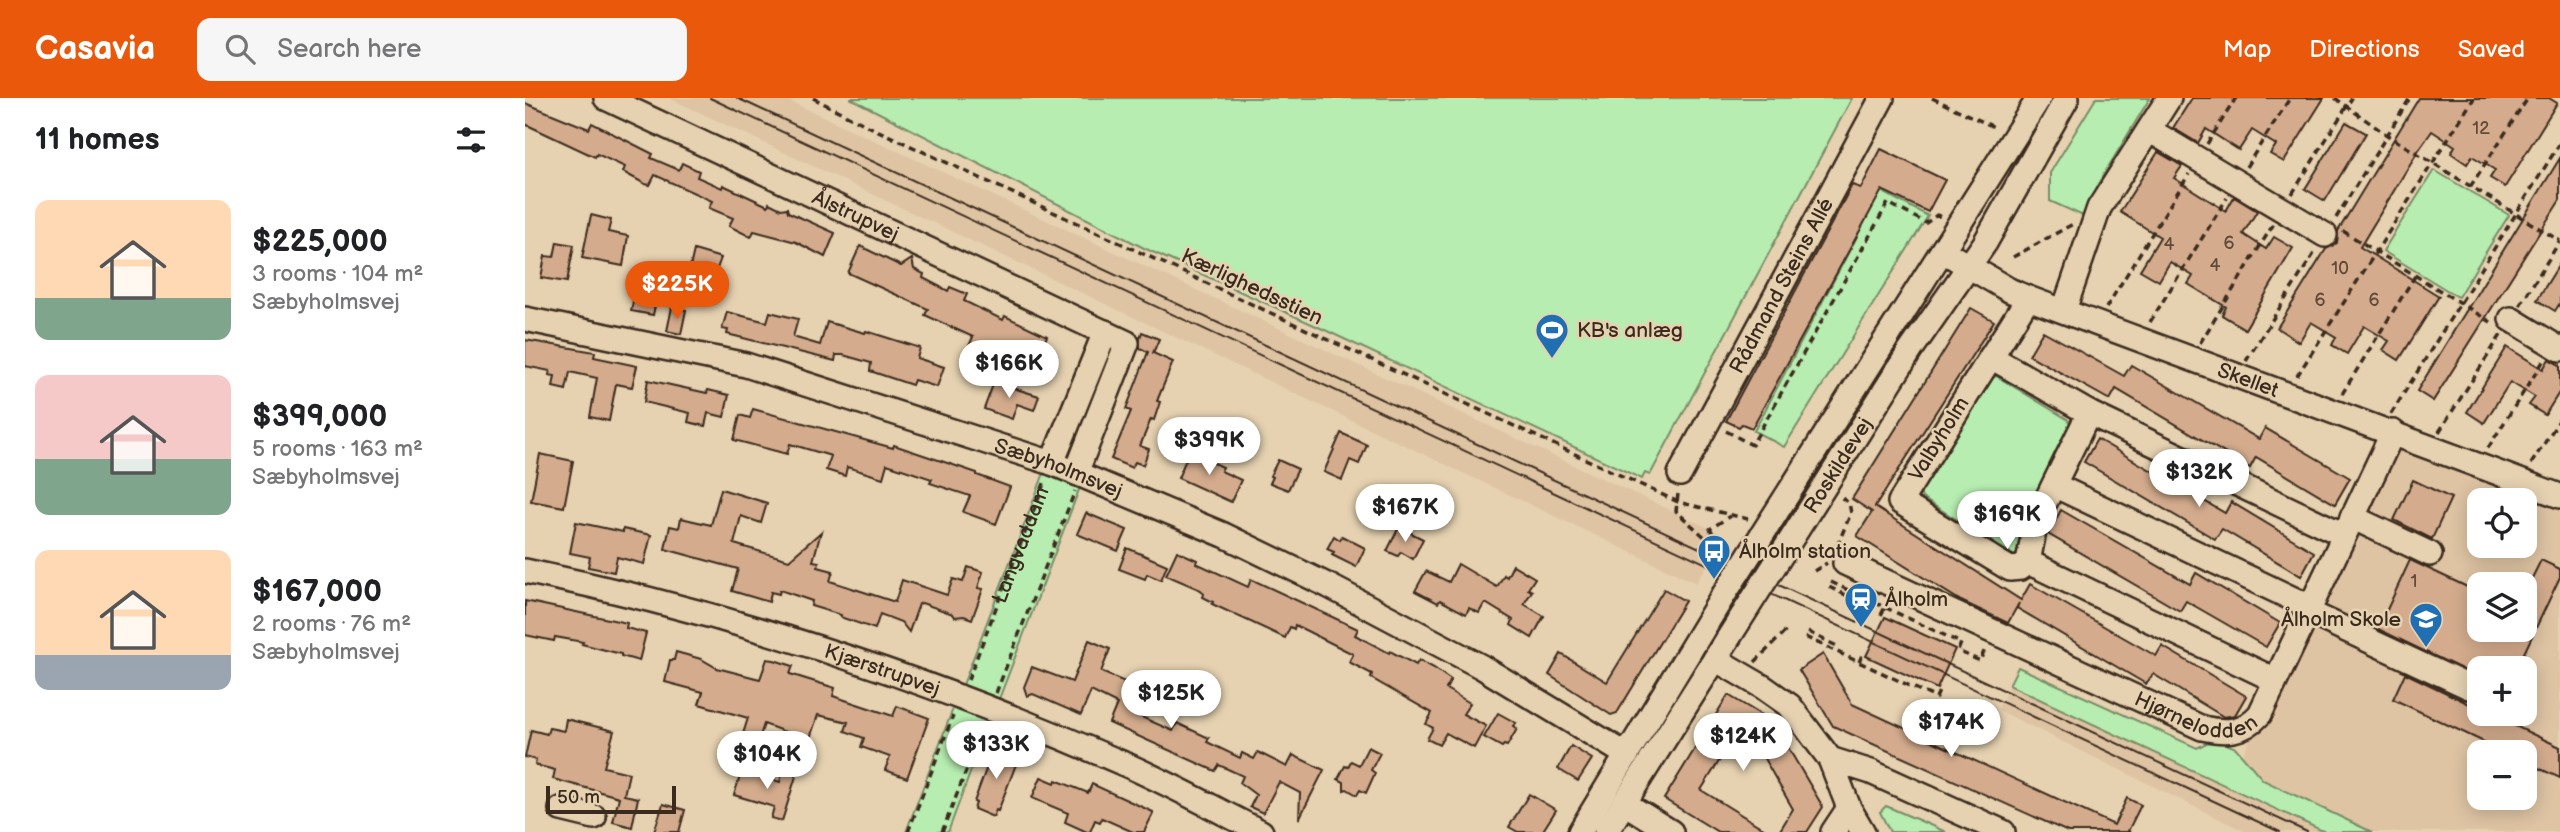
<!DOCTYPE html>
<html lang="en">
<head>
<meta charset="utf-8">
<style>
  body { margin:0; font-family:"Balsamiq Sans",sans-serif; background:#f6f6f6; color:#202124; height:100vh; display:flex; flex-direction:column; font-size:26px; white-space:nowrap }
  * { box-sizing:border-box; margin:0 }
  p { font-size:23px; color:#757577 }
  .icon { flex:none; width:38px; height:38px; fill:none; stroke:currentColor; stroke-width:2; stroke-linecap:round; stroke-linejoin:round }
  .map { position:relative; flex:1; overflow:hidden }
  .details { display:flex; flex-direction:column; background:#fff; width:525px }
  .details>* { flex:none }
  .fabs { position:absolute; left:1942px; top:390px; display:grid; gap:14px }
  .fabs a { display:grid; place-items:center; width:70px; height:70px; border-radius:14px; background:#fff; box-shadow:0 4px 18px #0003; font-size:35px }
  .scale { position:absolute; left:21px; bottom:18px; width:130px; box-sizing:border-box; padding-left:7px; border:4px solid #3b2a1e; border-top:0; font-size:19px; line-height:24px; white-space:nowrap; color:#3b2a1e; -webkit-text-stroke:5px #e6d2b1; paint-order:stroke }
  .price { position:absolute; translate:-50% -60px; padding:0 16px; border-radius:24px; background:#fff; color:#222; font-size:23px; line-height:46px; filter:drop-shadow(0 2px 4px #0008) }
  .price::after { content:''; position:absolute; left:50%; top:42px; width:21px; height:16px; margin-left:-10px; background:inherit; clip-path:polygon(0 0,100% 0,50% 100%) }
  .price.current { background:#ea580c; color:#fff }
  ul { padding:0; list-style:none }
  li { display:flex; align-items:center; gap:21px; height:175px; padding:0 35px }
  li span { display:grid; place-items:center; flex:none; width:196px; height:140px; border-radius:14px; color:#555 }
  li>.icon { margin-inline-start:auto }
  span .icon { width:84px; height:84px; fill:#fffc; stroke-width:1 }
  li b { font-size:30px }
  h2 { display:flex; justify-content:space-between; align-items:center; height:84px; padding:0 35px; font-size:30px }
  header { display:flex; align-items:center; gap:42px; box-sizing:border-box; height:98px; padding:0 35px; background:#ea580c; color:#fff }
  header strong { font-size:33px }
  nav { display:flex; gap:38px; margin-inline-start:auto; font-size:24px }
  .search { width:490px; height:63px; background:#f6f6f6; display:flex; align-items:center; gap:18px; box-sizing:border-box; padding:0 24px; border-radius:14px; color:#757577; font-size:26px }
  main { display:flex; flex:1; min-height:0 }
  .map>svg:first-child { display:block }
</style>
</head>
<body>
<header>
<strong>Casavia</strong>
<div class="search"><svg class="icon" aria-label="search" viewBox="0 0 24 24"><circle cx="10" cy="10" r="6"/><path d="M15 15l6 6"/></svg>Search here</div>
<nav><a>Map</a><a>Directions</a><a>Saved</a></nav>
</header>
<main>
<section class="details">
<h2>11 homes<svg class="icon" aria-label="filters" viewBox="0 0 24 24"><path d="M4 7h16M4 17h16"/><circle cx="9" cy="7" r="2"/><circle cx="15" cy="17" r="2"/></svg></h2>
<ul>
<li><span style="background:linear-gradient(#ffd9b3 70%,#7fa58c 0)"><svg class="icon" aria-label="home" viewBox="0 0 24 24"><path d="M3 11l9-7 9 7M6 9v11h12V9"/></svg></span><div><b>$225,000</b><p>3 rooms · 104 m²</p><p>Sæbyholmsvej</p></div></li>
<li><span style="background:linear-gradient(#f6c9c9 60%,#7fa58c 0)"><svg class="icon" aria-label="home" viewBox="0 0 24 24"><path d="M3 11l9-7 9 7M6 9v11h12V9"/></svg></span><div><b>$399,000</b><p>5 rooms · 163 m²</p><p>Sæbyholmsvej</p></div></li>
<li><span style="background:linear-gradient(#ffd9b3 75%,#9aa5b1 0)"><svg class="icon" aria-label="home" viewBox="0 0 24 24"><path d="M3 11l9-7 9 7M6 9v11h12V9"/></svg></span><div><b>$167,000</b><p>2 rooms · 76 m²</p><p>Sæbyholmsvej</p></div></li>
</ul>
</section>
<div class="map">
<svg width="2035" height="734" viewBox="0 0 2035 734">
  <rect width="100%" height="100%" fill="#e6d2b1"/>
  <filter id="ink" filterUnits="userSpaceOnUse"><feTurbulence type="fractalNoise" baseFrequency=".0143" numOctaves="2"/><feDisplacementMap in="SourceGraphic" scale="14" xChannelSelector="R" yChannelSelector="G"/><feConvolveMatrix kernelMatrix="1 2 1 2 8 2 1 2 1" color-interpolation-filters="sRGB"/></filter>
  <g filter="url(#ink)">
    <g fill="#dec4a3" fill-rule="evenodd">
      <polygon points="144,0 258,0 1201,438 1171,485"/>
      <path d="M1868,340L2035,403V734H1834L1709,675ZM1955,402H2000V448H1955ZM1955,486H2000V532H1955ZM1955,570H2000V616H1955ZM1955,654H2000V700H1955Z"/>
      <polygon points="1484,587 1800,734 1721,734 1473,612"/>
    </g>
    <g fill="#b7edb0" stroke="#798c67" stroke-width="2">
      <polygon points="325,0 1327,0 1125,377 1120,375 1117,381 800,232 619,150"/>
      <polygon points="1571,0 1625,0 1573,86 1558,118 1525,103 1525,75"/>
      <polygon points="1909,72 1984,117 1933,199 1858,153"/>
      <polygon points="1356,93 1403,118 1259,349 1229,333"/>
      <polygon points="1471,278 1542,321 1547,327 1495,452 1490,458 1397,400 1394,391 1463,283"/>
      <polygon points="519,375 555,389 474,601 438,587"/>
      <polygon points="1493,569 1672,650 1689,641 1711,650 1738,682 1847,734 1800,734 1484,587"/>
      <polygon points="429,608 465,622 423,734 381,734"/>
      <polygon points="1361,708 1421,734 1365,734 1355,714"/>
    </g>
    <g fill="#d4ac8d" stroke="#3b2a1e" stroke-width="2">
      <polygon points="1667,0 1799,0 1759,64 1745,56 1751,47 1727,32 1714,52 1681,31 1673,45 1648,30"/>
      <polygon points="1894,0 2024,0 2032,5 1980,89 1965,80 1970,72 1947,58 1942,66 1926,55 1930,48 1907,33 1893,53 1835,149 1914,198 1874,262 1858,252 1864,243 1839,228 1822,256 1807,247 1811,239 1786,224 1774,244 1752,230 1801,151 1812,145 1813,133"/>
      <polygon points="0,5 64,31 67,25 128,56 126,60 154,72 157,65 174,73 172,79 197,90 198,87 243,108 244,105 256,111 262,110 263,114 310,135 300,159 271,144 229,133 226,139 204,128 208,120 184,110 187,103 130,77 125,87 120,86 98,74 100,69 72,56 70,59 0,26"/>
      <polygon points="1821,24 1841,35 1800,103 1780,91"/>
      <polygon points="1356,51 1420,82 1403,114 1357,92 1227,330 1217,326 1214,329 1201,323 1327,87 1336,90"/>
      <polygon points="1633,54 1657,68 1649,80 1701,113 1709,99 1732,113 1718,136 1741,151 1749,139 1768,150 1720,231 1697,217 1701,209 1663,186 1668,178 1645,164 1634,183 1615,172 1635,139 1595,114"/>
      <polygon points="2035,60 2035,102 1908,303 1892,293"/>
      <polygon points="66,117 86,122 83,134 103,138 98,168 57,160"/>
      <polygon points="32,144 49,147 42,184 16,180 20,158 29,159"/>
      <polygon points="335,148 376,168 387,161 389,171 399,176 398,180 423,193 425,189 442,196 439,203 478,222 480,218 522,238 514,256 501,250 492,272 443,250 448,239 400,217 403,211 323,175"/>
      <polygon points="169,152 196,160 190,176 192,176 189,185 195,187 190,203 162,195 166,179 163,178"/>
      <polygon points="2035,165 2035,205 2030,213 2012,202"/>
      <polygon points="111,189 133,194 128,217 106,213"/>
      <polygon points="147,209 161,212 156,236 142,233"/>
      <polygon points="1446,210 1469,223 1350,409 1496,502 1505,486 1631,558 1637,548 1721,598 1710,617 1699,619 1628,576 1621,586 1492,510 1494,505 1483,525 1436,503 1332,438 1347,414 1327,401"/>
      <polygon points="202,214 242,224 245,214 273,221 268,239 295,247 302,224 340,235 341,233 395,250 392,260 419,269 412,289 389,282 387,287 345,273 346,265 318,257 311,257 310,263 202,236 203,232 197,231"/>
      <polygon points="1518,233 1599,278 1606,267 1734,341 1740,330 1825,380 1810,406 1731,359 1725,370 1591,291 1585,302 1504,257"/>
      <polygon points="617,234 634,241 628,255 648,264 632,303 635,304 629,322 626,321 615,348 624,351 618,367 610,364 607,370 586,361 606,313 601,311 623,254 615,250 615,240"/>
      <polygon points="0,242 70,254 69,259 112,268 107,289 91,286 84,323 65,319 72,280 45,274 41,292 28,289 30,278 24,277 25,273 0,268"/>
      <polygon points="1982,249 2018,271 2024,261 2035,267 2035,293 2020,317 2004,307 2010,299 1985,284 1959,325 1942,314"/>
      <polygon points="123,282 182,295 183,292 204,297 199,319 183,315 180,328 163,324 165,315 119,304"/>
      <polygon points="469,284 514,298 509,312 492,306 487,321 459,311"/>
      <polygon points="228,311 368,350 369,347 452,375 452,377 485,389 471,426 438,414 445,398 405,385 407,381 362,366 358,380 322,369 320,378 301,372 306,358 265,346 262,356 209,342 215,317 225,320"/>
      <polygon points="816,335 842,347 834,366 825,362 817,382 799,374"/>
      <polygon points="1572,341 1700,415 1706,404 1789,454 1776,478 1697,431 1690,441 1559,364"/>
      <polygon points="664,354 698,369 696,373 716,382 706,404 653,380"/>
      <polygon points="15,356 48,363 39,409 6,403"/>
      <polygon points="753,362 773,371 763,392 745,385 748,379 745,378"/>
      <polygon points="1888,382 1926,400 1907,441 1869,422"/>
      <polygon points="196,391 242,405 236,425 216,418 209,446 264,462 296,434 288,463 294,464 293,469 308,473 305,483 370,504 377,482 422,497 428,481 438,484 443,469 458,474 453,490 458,491 447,521 439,518 430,519 428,516 397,505 394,506 384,534 376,524 355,516 350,531 315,519 316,517 286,508 287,503 255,492 254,496 246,494 244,504 207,493 213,471 140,451 145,428 154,430 156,420 186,427"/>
      <polygon points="878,400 891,406 879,428 867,422"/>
      <polygon points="1536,412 1665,486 1671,475 1755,525 1741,549 1661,503 1655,513 1523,436"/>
      <polygon points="561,415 602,432 593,453 552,436"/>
      <polygon points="51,424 98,434 98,431 126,437 119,466 92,459 89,474 63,469 65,459 45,455"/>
      <polygon points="874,429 898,441 888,461 876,454 873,458 862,453"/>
      <polygon points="809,438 815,442 817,438 840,450 831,469 807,457 809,454 802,451"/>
      <polygon points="602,450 642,467 636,482 622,476 620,481 594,471"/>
      <polygon points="652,453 672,462 671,465 723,489 726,481 833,531 830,537 864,555 865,553 891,567 894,562 909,570 926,582 921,591 945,605 938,616 961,628 949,650 921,635 914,647 902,641 908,630 901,626 907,615 846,580 847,576 824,564 828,556 770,527 769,531 765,529 760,540 687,506 688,504 678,499 679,496 676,492 641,477"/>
      <polygon points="1885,462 1955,495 1955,532 2000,532 2000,494 2016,462 2035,471 2035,479 1992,570 1955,570 1955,580 1853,531"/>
      <polygon points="933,466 972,489 979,477 982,479 988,467 1010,480 1003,491 1007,493 999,506 1019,518 1007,540 986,527 988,522 962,506 959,506 954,515 944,510 941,516 915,502 913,505 890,493 901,473 924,484"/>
      <polygon points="1139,491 1160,503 1092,615 1086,617 1024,577 1036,556 1082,584"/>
      <polygon points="0,503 102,525 101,530 121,535 114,563 96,558 96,556 57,546 58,544 30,539 29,543 0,537"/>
      <polygon points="1360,519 1430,551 1412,591 1341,558"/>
      <polygon points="564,542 585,551 576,574 600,584 597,591 620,601 614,618 648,633 652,625 684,640 682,644 715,660 717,655 729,661 733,654 762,669 768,657 799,672 774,721 775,695 754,684 738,715 725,709 731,697 715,685 718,678 694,667 690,673 584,625 592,606 566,593 556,617 508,596 502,598 499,589 507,569 547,584"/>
      <polygon points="151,554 176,561 192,570 235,581 242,561 249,562 268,568 265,576 310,590 308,598 368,618 372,608 404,620 382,680 360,672 365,659 336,649 339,640 320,633 323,624 293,617 284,643 239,626 234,641 218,636 223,620 174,606 178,594 140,584 145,562 149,562"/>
      <polygon points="1298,556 1327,606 1589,727 1602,700 1616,707 1603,733 1605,734 1543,734 1308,628 1274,572"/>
      <polygon points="1880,575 1955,611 1955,616 1965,616 2035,649 2035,680 2000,664 2000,654 1980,654 1868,601"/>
      <polygon points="1203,597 1248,624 1298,709 1282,734 1254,734 1268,711 1229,643 1213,633 1176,692 1244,734 1193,734 1139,701"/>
      <polygon points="973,615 991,625 988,628 992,631 982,648 979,647 977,649 959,639"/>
      <polygon points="41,621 89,633 79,669 104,675 99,697 113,700 107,729 88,724 94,699 28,681 30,672 10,667 11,662 0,659 6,632 22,636 24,630 39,633"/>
      <polygon points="470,647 495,656 473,713 471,712 468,719 449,711 451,705 449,704"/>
      <polygon points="1046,648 1067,661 1053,683 1033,671"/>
      <polygon points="843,649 855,655 846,672 850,675 841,695 835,692 832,697 822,691 819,692 819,684 813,681 820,668 823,669 826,663 834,667"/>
      <polygon points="258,671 272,675 257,723 246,720 249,709 209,697 217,672 255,684"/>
      <polygon points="516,679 530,685 531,682 563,695 567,686 628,714 628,716 619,734 608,734 577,720 575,724 570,722 565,734 562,734 540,724 543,715 507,700"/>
      <polygon points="1004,696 1031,712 1017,734 993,734 984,729"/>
      <polygon points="138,706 160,712 154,734 129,734"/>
    </g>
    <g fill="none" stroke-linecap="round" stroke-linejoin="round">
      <defs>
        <g id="minor">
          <path id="s2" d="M81,0L602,245L551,375"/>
          <polyline points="1624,32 1800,137"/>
          <path id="s3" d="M1418,153L1484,192L1503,200L2035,398"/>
          <polyline points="1503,200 1375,404 1485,471 1496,470 1503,464 1750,582"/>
          <polyline points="1539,212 1574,110 1644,0"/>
          <path id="s4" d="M0,221L221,267L527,365L699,437L804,488L957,569L1102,657"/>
          <polyline points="1986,221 2035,251"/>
          <polyline points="1466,259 1564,315 1819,437"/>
          <polyline points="527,365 580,234"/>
          <path id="s5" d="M1155,376L1357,0"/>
          <polyline points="1529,387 1785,509"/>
          <polyline points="1827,419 1905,456"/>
          <polyline points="1228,451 1514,0"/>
          <path id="s6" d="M1253,462L1385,253L1460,145L1542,0"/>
          <polyline points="1503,464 1511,423 1564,315"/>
          <path id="s7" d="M1320,465L1677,630C1701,635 1718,635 1735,616L1868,334"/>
          <path id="s8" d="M0,473C207,515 410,583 604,668C649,688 692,712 736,734"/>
          <polyline points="1783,514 1944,589"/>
          <polyline points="1190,561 1238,589 1265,608 1305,661 1324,710 1338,734"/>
          <polyline points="1305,661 1346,674 1478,734"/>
          <polyline points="1099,705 1146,734"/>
          <polyline points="36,711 69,719"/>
          <polyline points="1055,734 1198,498"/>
          <polyline points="1081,734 1223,509"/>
          <polyline points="1308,734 1324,710"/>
        </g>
      </defs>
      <use href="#minor" stroke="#3b2a1e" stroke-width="28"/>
      <g stroke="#3b2a1e" stroke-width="3.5" stroke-dasharray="7 5" stroke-linecap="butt">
        <polyline points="288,0 345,29 1153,404 1223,421"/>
        <polyline points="1407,0 1471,30"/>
        <polyline points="1810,0 1862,37 2035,143"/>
        <polyline points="1682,46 1711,0"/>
        <polyline points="1721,69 1765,0"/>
        <polyline points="1945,89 2003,0"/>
        <polyline points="1767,96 1827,0"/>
        <polyline points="1811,120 1885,0"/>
        <polyline points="1818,133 1966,224"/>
        <polyline points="1488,159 1548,126"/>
        <polyline points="1995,207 2035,143"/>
        <polyline points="1581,210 1664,76"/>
        <polyline points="1625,224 1702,100"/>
        <polyline points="1675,245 1748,127"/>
        <polyline points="1721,263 1790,154"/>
        <polyline points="1772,278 1949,0"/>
        <polyline points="1817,296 1890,178"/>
        <polyline points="1866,316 2035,45"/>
        <polyline points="1201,333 1227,347 1363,105 1401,125 1412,117 1418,120"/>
        <polyline points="1914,334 1976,237"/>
        <polyline points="1963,350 2019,262"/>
        <polyline points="2006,366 2035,321"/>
        <polyline points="1153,396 1151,413 1184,443 1208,450"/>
        <polyline points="1195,444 1185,431 1205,418"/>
        <polyline points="1312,448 1326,415 1324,405 1314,398"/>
        <polyline points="1289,473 1302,465"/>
        <polyline points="1306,484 1436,545 1433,553 1455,563 1460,551"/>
        <polyline points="1304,489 1335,504"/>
        <polyline points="1356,517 1360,509"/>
        <polyline points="1283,534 1314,549"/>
        <polyline points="1280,539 1411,600 1414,593"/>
        <polyline points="1230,564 1261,533"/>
        <polyline points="1334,564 1337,557"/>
        <path id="s1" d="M443,582L520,383"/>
        <polyline points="471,595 550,393"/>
        <polyline points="383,734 428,618"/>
        <polyline points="417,734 459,628"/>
      </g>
      <use href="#minor" stroke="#e6d2b1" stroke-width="23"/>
      <g stroke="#3b2a1e" stroke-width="2">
        <polyline points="185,0 1755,734"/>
        <polyline points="212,0 1782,734"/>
      </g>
      <defs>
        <g id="minor-bridge">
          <polyline points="1198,498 1228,451"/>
          <polyline points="1223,509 1253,462"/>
        </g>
      </defs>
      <use href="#minor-bridge" stroke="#3b2a1e" stroke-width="28" stroke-linecap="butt"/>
      <use href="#minor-bridge" stroke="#e6d2b1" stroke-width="23"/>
    </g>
  </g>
  <defs>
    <symbol id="stadium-pin" viewBox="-11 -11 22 30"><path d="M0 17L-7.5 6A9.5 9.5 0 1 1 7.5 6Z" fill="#1f6fb2" stroke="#e6d2b1"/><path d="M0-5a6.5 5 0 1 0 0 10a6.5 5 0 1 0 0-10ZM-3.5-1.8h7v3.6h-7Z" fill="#fff"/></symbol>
    <symbol id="bus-pin" viewBox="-11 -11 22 30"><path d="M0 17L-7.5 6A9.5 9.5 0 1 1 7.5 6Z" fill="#1f6fb2" stroke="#e6d2b1"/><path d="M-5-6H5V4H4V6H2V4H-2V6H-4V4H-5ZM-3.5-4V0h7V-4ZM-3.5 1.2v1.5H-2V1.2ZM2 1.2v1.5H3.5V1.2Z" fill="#fff"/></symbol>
    <symbol id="station-pin" viewBox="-11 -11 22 30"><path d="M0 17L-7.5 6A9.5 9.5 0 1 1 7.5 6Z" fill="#1f6fb2" stroke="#e6d2b1"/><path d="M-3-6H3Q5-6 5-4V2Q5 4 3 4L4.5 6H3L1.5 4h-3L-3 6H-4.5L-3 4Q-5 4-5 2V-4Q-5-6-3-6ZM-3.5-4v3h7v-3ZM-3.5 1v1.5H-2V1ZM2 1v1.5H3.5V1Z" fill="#fff"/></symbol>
    <symbol id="school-pin" viewBox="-11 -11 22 30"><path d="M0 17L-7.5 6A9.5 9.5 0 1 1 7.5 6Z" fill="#1f6fb2" stroke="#e6d2b1"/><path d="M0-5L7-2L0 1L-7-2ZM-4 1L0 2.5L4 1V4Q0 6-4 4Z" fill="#fff"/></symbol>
  </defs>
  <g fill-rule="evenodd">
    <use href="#stadium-pin" x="1008" y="213" width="38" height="52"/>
    <use href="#bus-pin" x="1170" y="434" width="38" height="52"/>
    <use href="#station-pin" x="1317" y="482" width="38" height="52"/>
    <use href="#school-pin" x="1882" y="502" width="38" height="52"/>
  </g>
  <g text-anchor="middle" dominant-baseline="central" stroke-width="5" stroke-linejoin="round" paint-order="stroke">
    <g font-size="18" fill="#614a3a">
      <text x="1956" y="30">12</text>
      <text x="1704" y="145">6</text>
      <text x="1644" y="146">4</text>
      <text x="1690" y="167">4</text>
      <text x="1815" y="170">10</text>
      <text x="1795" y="202">6</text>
      <text x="1849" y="202">6</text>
      <text x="1889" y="483">1</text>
    </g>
    <g font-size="21" fill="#3b2a1e" stroke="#e6d2b1">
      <text stroke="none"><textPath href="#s2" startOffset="276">Ålstrupvej</textPath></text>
      <text stroke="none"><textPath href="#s5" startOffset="214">Rådmand Steins Allé</textPath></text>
      <text transform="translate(727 189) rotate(25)">Kærlighedsstien</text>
      <text stroke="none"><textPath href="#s3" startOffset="332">Skellet</textPath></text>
      <text transform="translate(1414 341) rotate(-58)">Valbyholm</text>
      <text stroke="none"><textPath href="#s6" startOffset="112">Roskildevej</textPath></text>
      <text stroke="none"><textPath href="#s4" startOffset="555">Sæbyholmsvej</textPath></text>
      <text stroke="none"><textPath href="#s1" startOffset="145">Langvaddam</textPath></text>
      <text stroke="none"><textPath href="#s8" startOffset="371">Kjærstrupvej</textPath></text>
      <text stroke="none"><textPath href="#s7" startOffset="385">Hjørnelodden</textPath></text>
    </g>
    <g font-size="21" fill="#3b2a1e" stroke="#e6d2b1" text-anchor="start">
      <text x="1052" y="232">KB's anlæg</text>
      <text x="1214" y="453">Ålholm station</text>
      <text x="1360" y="501">Ålholm</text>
      <text x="1876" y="521" text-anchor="end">Ålholm Skole</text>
    </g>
  </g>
</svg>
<div class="fabs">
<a><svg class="icon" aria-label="locate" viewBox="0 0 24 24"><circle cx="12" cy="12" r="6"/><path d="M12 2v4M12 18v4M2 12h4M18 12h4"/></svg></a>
<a><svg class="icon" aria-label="layers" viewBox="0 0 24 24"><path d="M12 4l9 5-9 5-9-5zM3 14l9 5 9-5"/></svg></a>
<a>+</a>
<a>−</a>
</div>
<div class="scale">50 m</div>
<b class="price current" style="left:152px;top:223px">$225K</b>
<b class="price" style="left:484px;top:302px">$166K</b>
<b class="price" style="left:684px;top:379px">$399K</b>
<b class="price" style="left:1674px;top:411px">$132K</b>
<b class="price" style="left:880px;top:446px">$167K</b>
<b class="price" style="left:1482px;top:453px">$169K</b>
<b class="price" style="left:646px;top:632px">$125K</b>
<b class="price" style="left:1426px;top:661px">$174K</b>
<b class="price" style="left:1218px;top:675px">$124K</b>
<b class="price" style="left:471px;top:683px">$133K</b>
<b class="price" style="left:242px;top:693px">$104K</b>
</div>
</main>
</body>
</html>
